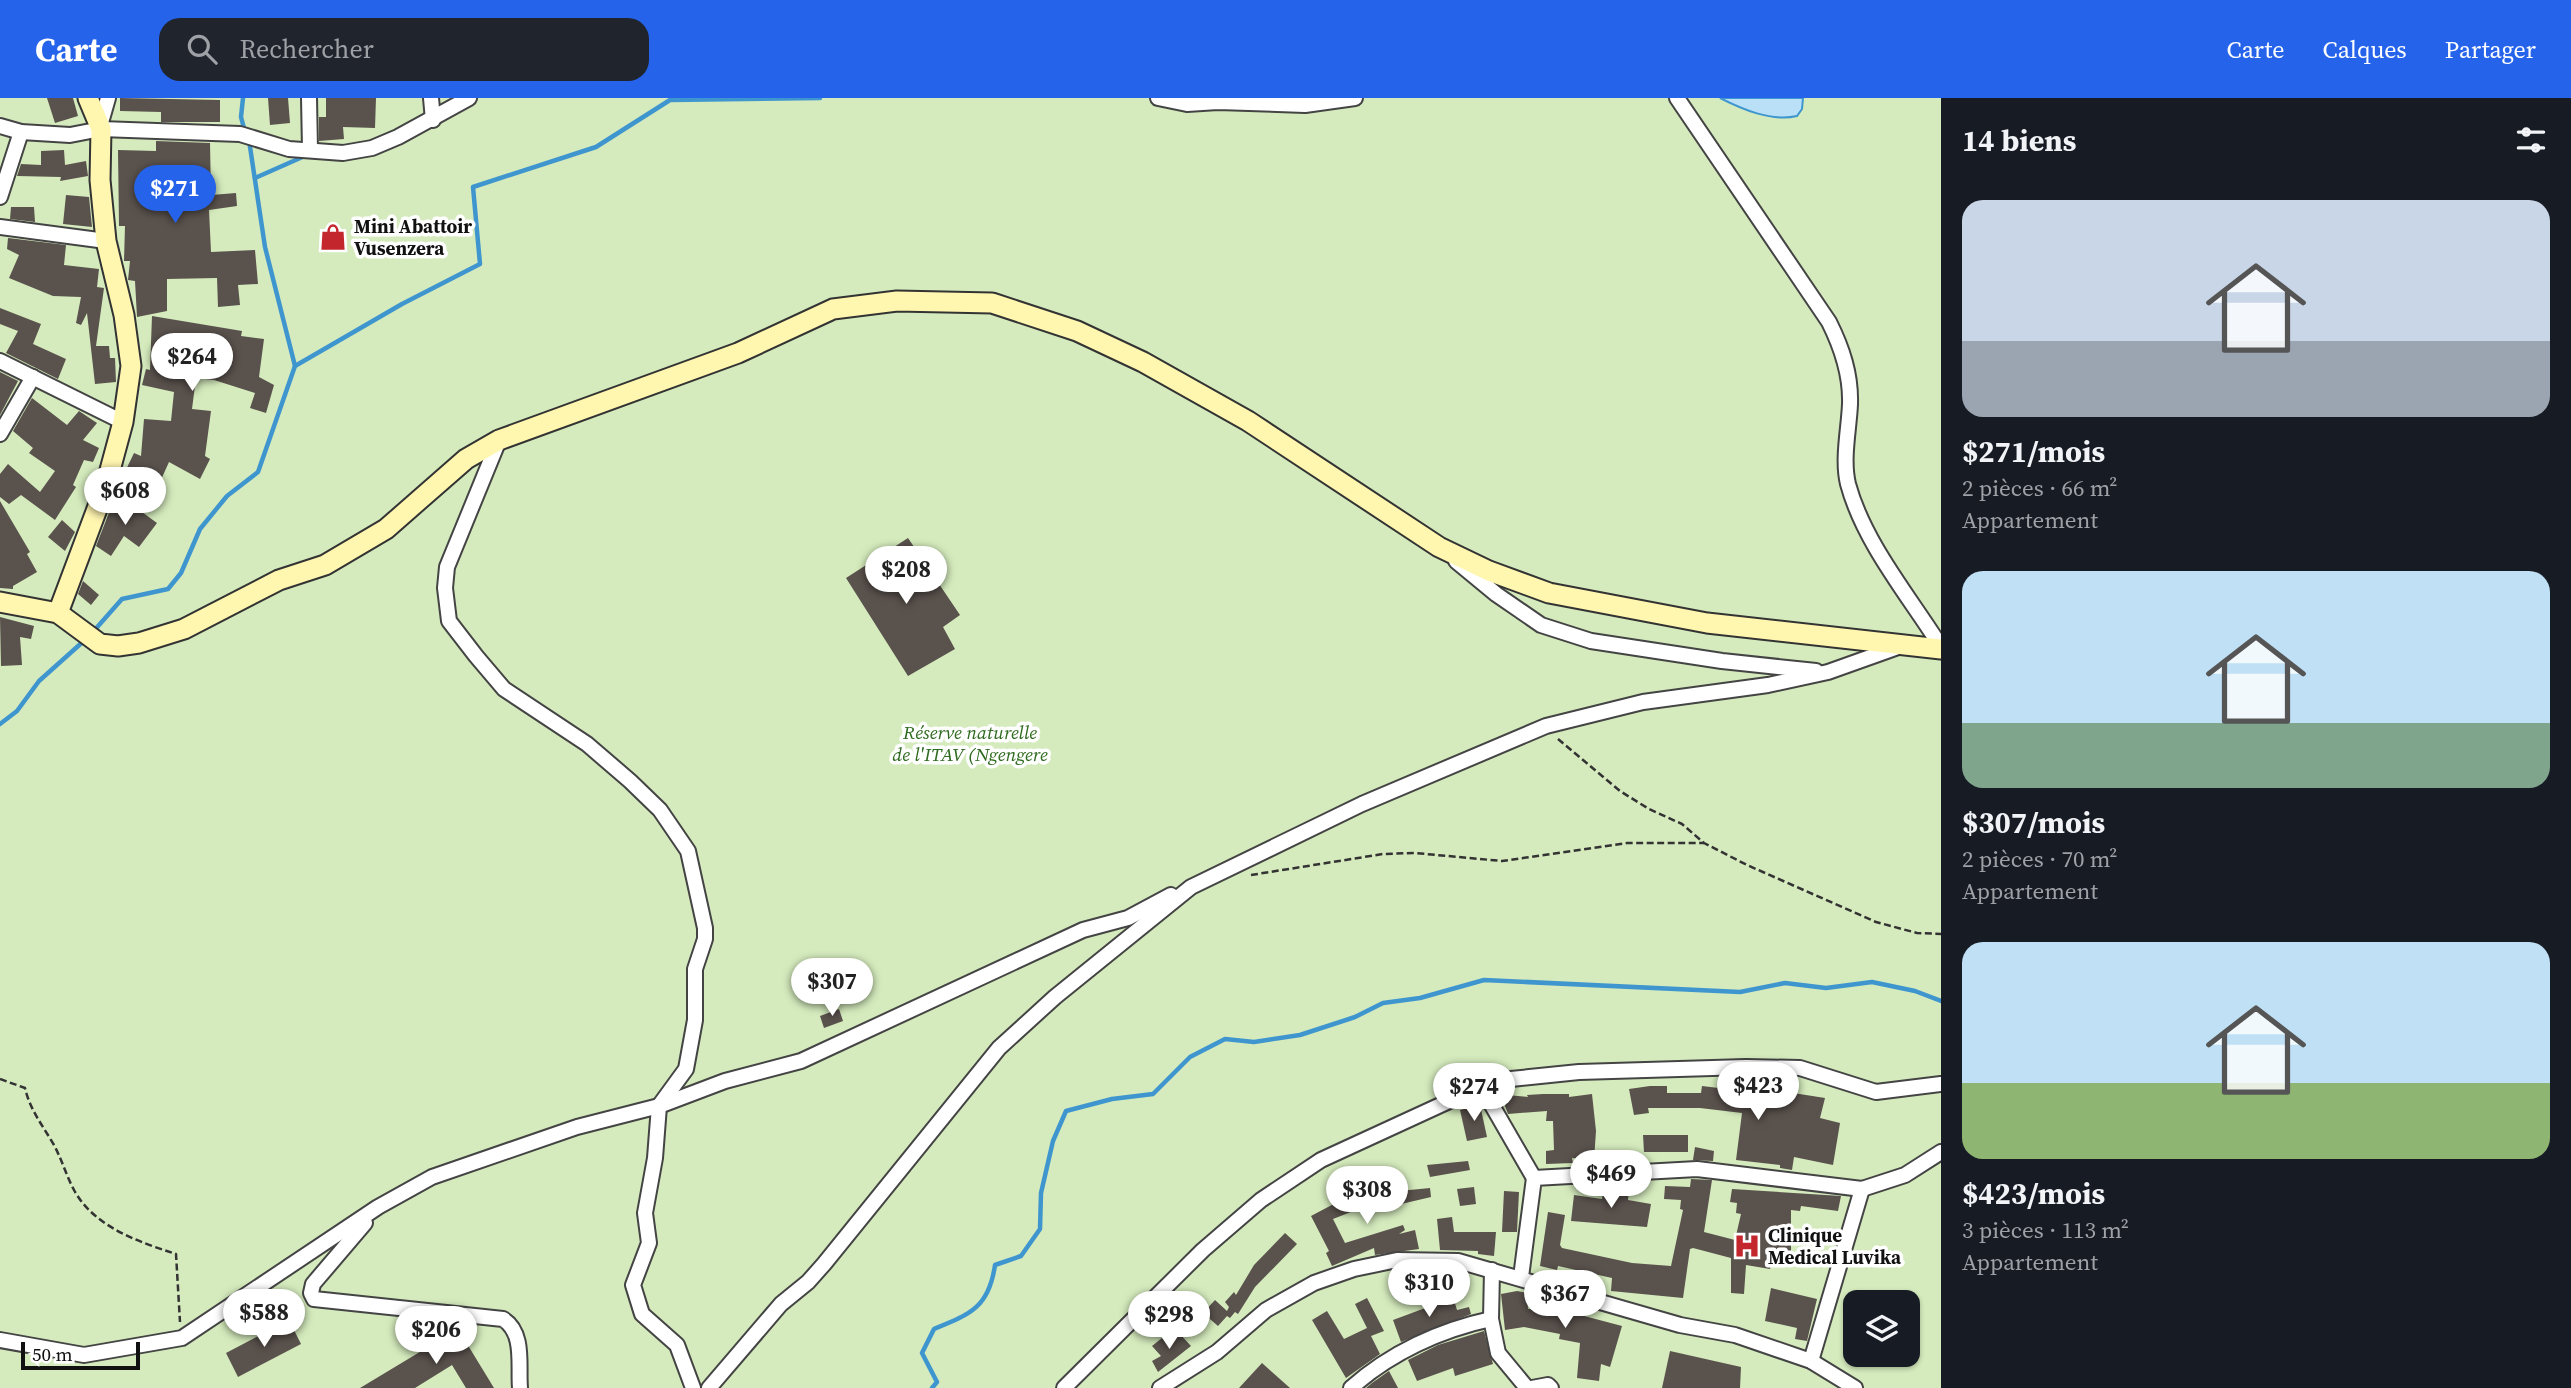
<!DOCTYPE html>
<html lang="fr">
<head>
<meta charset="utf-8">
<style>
  body { margin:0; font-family:"Source Serif 4",serif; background:#20242c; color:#f1f3f6; height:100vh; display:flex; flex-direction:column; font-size:26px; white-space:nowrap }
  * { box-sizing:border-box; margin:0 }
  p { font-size:23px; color:#9ea1a6 }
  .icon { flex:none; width:38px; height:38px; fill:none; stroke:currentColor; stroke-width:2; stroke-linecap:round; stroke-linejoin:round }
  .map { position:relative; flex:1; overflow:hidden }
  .details { display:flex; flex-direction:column; background:#171b24; width:630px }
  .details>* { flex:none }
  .controls { position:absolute; left:1843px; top:1192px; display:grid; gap:14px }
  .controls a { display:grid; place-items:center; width:77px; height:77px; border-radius:14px; background:#171b24; box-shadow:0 2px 5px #0004; font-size:35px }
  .scale { position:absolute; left:21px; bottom:18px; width:119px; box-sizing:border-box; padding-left:7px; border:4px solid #111; border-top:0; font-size:19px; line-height:24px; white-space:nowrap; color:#111; -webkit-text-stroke:5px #fff; paint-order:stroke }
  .price { position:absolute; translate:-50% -60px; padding:0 16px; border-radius:24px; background:#fff; color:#222; font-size:23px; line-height:46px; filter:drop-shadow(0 2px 4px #0008) }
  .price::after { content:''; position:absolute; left:50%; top:42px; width:21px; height:16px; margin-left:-10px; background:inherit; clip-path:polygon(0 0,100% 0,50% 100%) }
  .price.on { background:#2563eb; color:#fff }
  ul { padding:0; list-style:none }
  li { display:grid; align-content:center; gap:14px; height:371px; padding:0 21px }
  li span { display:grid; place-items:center; height:217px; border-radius:21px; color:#555 }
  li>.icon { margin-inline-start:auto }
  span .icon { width:126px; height:126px; fill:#fffc; stroke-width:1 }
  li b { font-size:30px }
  h2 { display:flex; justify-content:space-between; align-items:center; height:84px; padding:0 21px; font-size:30px }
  header { display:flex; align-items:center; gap:42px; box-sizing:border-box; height:98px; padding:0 35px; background:#2563eb; color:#fff }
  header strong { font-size:33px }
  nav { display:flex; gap:38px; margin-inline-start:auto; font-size:24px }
  .search { width:490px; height:63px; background:#20242c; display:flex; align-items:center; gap:18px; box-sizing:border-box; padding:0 24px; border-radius:21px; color:#9ea1a6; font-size:26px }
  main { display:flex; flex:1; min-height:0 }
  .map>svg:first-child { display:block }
</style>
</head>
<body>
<header>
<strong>Carte</strong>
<div class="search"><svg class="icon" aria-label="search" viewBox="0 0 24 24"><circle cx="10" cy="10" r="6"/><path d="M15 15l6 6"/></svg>Rechercher</div>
<nav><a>Carte</a><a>Calques</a><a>Partager</a></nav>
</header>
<main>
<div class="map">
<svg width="1941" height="1290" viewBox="0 0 1941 1290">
  <rect width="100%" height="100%" fill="#fffdf5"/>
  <path fill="#d5ebbd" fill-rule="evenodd" d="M0,0H1720C1742,11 1771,24 1797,18L1802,10L1803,0H1941V1290H0ZM1855,1204H1908V1256H1855Z"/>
  <path fill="#b9e0f7" stroke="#3f96cf" stroke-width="2" d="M1720,0H1803L1802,11L1797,18C1771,24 1742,11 1720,0Z"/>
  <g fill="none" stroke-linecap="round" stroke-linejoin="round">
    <g stroke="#3f96cf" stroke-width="4.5">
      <polyline points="243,0 241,19 245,34"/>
      <polyline points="255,80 307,57"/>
      <polyline points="295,268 402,206 480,166 473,89 596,49 670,2 820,0"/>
      <polyline points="92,535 122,501 168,491 181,475 200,431 227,398 258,374 295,268 265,149 249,42"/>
      <polyline points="0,626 17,613 39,583 86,541"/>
      <path d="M932,1290L937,1284L922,1255L934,1231C971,1216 989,1209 995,1167L1021,1158L1040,1131L1041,1095L1053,1043L1066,1013L1112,1001L1153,996L1190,959L1225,941L1254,944L1300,937L1355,919L1383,905L1420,900L1484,882L1740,894L1785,885L1826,890L1872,884L1915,893L1941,903"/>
    </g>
  </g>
  <g fill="#5a524d">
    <polygon points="47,0 73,0 78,18 55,25"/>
    <polygon points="120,0 220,2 220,24 161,24 161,14 120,13"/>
    <polygon points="268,0 288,0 290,25 270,27"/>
    <polygon points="326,0 376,0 375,30 343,29 344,41 319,43 319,19 326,19"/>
    <polygon points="156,43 210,45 211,97 236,95 237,108 209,112 211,154 255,152 258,186 238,187 240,207 218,209 217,180 167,181 167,213 137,219 135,183 128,182 130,163 124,163 125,128 119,128 118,52 156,53"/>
    <polygon points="64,52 65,67 86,63 88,78 60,83 61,79 17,78 21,66 41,67 41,53"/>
    <polygon points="66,97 89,99 92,129 63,126"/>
    <polygon points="11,109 34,109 35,124 10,121"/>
    <polygon points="8,140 66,147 64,167 99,171 97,189 104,190 96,248 109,248 110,260 115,260 116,284 95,286 87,215 81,227 76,225 81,199 53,198 9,180 19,157 7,151"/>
    <polygon points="0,210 41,226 33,246 66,261 58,281 6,255 18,233 0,226"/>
    <polygon points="152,218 242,233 241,238 264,241 259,279 274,287 266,315 250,310 255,295 214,282 196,280 192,311 211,313 205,358 210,361 200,381 169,364 155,395 122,380 134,355 141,358 144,321 171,323 174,294 142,287 146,271 150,272"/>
    <polygon points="0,274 18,283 0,317"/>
    <polygon points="32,300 67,327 79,313 97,325 83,342 99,350 93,364 84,362 73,387 76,389 55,422 21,397 9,406 0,399 0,376 8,366 40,394 55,373 29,355 33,350 13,333"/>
    <polygon points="120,398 157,425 139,449 124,438 111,458 96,448 110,412 114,414"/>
    <polygon points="0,403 30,454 27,456 37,474 13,488 13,491 0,490"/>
    <polygon points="62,422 75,434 65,453 48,439"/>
    <polygon points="908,440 960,517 943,529 955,551 908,578 846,480"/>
    <polygon points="83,483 99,497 91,507 78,496"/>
    <polygon points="0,519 34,528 31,541 20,539 22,567 1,568"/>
    <polygon points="839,911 843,923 824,930 820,918"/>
    <polygon points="1650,988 1667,988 1667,995 1701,995 1702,988 1760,995 1759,1002 1785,1005 1787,994 1825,1000 1820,1020 1840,1025 1833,1067 1794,1059 1792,1072 1780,1070 1780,1067 1736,1062 1742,1015 1700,1010 1648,1010 1649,1015 1634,1017 1629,991"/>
    <polygon points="1543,996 1569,996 1569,999 1592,996 1596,1033 1594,1062 1572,1060 1573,1065 1546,1066 1546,1053 1554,1052 1553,1023 1546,1023 1547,1013 1508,1016 1505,1008 1507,997 1528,999 1527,997"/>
    <polygon points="1480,1007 1487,1039 1467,1043 1460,1012"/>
    <polygon points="1643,1037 1688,1037 1688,1054 1644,1054"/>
    <polygon points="1695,1049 1714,1053 1713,1063 1693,1062"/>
    <polygon points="1468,1063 1470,1072 1430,1079 1427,1067"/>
    <polygon points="1691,1081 1712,1082 1704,1134 1735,1142 1741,1116 1736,1115 1737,1105 1730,1104 1732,1091 1841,1098 1838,1113 1801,1108 1800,1113 1791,1112 1791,1153 1774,1152 1770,1171 1746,1167 1744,1196 1731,1195 1731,1160 1693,1150 1690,1151 1683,1200 1611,1193 1612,1180 1558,1168 1557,1172 1540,1168 1548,1114 1565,1117 1560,1147 1562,1150 1632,1165 1671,1168 1683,1112 1680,1111 1681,1102 1664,1101 1665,1088 1690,1089"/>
    <polygon points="1474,1089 1476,1106 1460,1108 1457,1091"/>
    <polygon points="1430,1090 1431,1099 1363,1115 1361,1110 1333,1121 1345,1145 1403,1127 1405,1132 1399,1136 1415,1132 1419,1151 1375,1157 1374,1150 1332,1168 1326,1155 1329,1153 1311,1118 1345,1100 1347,1103 1379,1095"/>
    <polygon points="1616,1090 1629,1092 1628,1102 1651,1106 1647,1129 1571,1123 1574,1097 1602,1101 1603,1095 1615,1097"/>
    <polygon points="1504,1093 1519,1094 1517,1134 1502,1134"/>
    <polygon points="1452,1119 1454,1134 1496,1134 1494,1158 1478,1156 1478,1153 1440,1152 1437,1121"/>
    <polygon points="1285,1135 1297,1146 1255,1189 1238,1216 1235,1214 1230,1220 1227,1218 1218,1228 1203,1215 1215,1202 1227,1213 1229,1209 1225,1204 1234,1194 1236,1197 1254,1167"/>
    <polygon points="1771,1190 1817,1201 1807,1243 1795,1241 1797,1230 1765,1223"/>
    <polygon points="1517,1193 1527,1195 1528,1211 1533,1211 1536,1196 1543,1198 1549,1199 1548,1206 1554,1207 1554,1210 1622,1228 1610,1269 1601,1266 1599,1283 1577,1280 1580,1245 1559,1241 1560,1236 1524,1229 1505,1232 1501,1196"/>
    <polygon points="1367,1200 1384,1233 1371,1238 1380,1256 1346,1280 1312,1222 1327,1213 1344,1241 1367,1230 1355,1206"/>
    <polygon points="1454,1202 1457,1212 1469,1209 1471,1216 1401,1244 1393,1222 1428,1209 1427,1206"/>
    <polygon points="289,1222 301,1246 238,1279 226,1255"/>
    <polygon points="458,1231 494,1290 466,1290 452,1267 415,1290 360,1290"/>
    <polygon points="1484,1233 1493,1266 1455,1278 1453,1270 1417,1283 1408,1262 1438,1247"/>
    <polygon points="1179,1235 1191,1248 1158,1274 1152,1263 1161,1258 1152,1248 1162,1240 1168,1246"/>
    <polygon points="1670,1253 1741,1269 1740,1290 1662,1290"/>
    <polygon points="1262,1265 1290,1290 1239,1290"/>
    <polygon points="1389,1273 1398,1290 1366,1290 1372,1285"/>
  </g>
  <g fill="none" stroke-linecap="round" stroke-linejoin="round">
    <defs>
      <g id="street">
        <polyline points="309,0 310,51"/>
        <polyline points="431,0 433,22"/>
        <polyline points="1158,0 1187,6 1218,4 1305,7 1355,0"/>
        <path d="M1677,0L1829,224C1842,250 1851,276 1850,306C1849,331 1842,361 1848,386C1864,445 1909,498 1941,549"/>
        <polyline points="0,28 21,34 70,37 101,31 240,36 289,51 343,55 372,50 398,39 469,0"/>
        <polyline points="100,28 108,0"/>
        <polyline points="0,99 21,34"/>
        <polyline points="0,129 106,143"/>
        <polyline points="0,263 123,324"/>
        <polyline points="0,336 33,279"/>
        <polyline points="499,342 447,469 445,490 449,523 476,558 504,591 587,646 630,683 660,712 688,753 705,830 705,841 695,871 695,922 686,971 659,1008 655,1060 645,1115 649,1145 633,1187 642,1216 677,1247 693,1290"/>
        <polyline points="1456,463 1496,496 1541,527 1591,543 1722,563 1816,573"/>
        <polyline points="1482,990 1534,1080"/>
        <path d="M365,1125L313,1186L311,1195L314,1201L503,1221C525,1235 518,1267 520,1290"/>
        <polyline points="1492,1172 1491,1221 1498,1255 1527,1290"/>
        <polyline points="1521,1179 1534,1080 1697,1071 1862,1091 1905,1077 1941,1054"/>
        <polyline points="0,1242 84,1257 182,1240 378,1109 432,1079 577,1029 659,1008 725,983 801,963 1083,832 1128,820 1171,797"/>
        <polyline points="1811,1263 1862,1091"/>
        <polyline points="709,1290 781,1206 808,1184 824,1166 999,950 1055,899 1191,789 1362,706 1546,628 1643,604 1768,587 1828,574 1901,548"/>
        <polyline points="1064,1290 1203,1152 1261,1102 1321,1062 1471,993 1511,981 1579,974 1746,969 1800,970 1876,994 1941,986"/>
        <polyline points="1160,1290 1217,1254 1266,1212 1314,1185 1354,1171 1397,1162 1458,1163 1680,1227 1735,1237 1811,1263 1855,1290"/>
        <path d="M1351,1290C1390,1255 1440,1232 1491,1221"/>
        <polyline points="1532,1290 1548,1287 1551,1290"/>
      </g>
      <g id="secondary">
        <polyline points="0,504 58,515 100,546 118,548 139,545 184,531 279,482 325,467 386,431 466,361 499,342 738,255 833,211 897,203 992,205 1077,233 1143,264 1248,323 1439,449 1489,473 1549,495 1707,525 1941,551"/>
        <polyline points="58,515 106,387 123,324 131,268 124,217 106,143 100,82 101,31 88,0"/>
      </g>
    </defs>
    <use href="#street" stroke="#444" stroke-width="18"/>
    <use href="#secondary" stroke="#333" stroke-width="23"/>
    <g stroke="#333" stroke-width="2.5" stroke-dasharray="7 3.5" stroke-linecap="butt">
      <polyline points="1558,641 1620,693 1649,711 1682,726 1704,745 1747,767 1876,824 1917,835 1941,836"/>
      <polyline points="1251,777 1383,756 1415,755 1502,763 1627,745 1704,745"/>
      <path d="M0,981L25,990C30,1012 43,1028 54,1047C62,1062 66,1077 74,1092C94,1129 139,1144 176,1156L180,1224"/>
    </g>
    <use href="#street" stroke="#fff" stroke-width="14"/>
    <use href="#secondary" stroke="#fff6b0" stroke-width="19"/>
  </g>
  <defs>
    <symbol id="shop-bare" viewBox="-9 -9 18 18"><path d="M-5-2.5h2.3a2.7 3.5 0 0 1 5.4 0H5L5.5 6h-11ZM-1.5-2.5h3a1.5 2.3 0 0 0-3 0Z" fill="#c4262e" stroke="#fff" stroke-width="2.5" paint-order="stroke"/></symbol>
    <symbol id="hospital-bare" viewBox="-9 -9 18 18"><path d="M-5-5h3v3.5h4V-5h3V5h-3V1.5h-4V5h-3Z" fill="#c4262e" stroke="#fff" stroke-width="2.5" paint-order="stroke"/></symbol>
  </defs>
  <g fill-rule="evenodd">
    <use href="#shop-bare" x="314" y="120" width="38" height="38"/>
    <use href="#hospital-bare" x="1728" y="1129" width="38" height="38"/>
  </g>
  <g text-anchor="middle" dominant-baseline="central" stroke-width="7" stroke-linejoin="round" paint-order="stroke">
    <g font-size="19" font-weight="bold" fill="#111" stroke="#fff" text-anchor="start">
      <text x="354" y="128">Mini Abattoir<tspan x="354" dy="22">Vusenzera</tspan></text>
      <text x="1768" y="1137">Clinique<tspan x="1768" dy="22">Medical Luvika</tspan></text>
    </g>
    <g font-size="19" font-style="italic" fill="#2f6b1f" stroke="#fff">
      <text x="970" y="634">Réserve naturelle<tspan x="970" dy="22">de l'ITAV (Ngengere</tspan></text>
    </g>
  </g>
</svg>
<div class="controls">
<a><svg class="icon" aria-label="layers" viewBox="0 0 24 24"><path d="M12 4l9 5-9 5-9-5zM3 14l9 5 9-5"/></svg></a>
</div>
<div class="scale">50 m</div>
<b class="price on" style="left:175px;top:127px">$271</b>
<b class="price" style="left:192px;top:295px">$264</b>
<b class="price" style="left:125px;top:429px">$608</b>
<b class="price" style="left:906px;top:508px">$208</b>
<b class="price" style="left:832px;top:920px">$307</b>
<b class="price" style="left:1758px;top:1024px">$423</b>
<b class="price" style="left:1474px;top:1025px">$274</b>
<b class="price" style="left:1611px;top:1112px">$469</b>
<b class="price" style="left:1367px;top:1128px">$308</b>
<b class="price" style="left:1429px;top:1221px">$310</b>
<b class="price" style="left:1565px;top:1232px">$367</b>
<b class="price" style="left:264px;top:1251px">$588</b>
<b class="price" style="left:1169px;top:1253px">$298</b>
<b class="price" style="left:436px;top:1268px">$206</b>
</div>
<section class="details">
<h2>14 biens<svg class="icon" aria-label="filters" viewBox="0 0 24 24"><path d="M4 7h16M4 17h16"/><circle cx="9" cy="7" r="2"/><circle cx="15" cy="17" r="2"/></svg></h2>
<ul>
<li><span style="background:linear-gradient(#c9d6e8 65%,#9aa5b1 0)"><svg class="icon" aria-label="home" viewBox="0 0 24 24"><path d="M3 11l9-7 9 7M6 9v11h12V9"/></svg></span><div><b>$271/mois</b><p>2 pièces · 66 m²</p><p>Appartement</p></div></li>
<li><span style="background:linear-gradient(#bfe0f5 70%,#7fa58c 0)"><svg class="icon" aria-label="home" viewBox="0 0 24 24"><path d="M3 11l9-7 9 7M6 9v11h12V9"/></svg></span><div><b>$307/mois</b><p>2 pièces · 70 m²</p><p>Appartement</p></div></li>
<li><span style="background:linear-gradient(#bfe0f5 65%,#8fb573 0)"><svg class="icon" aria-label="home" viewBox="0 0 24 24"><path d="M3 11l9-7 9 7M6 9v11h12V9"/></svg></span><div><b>$423/mois</b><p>3 pièces · 113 m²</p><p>Appartement</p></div></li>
</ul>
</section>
</main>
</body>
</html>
